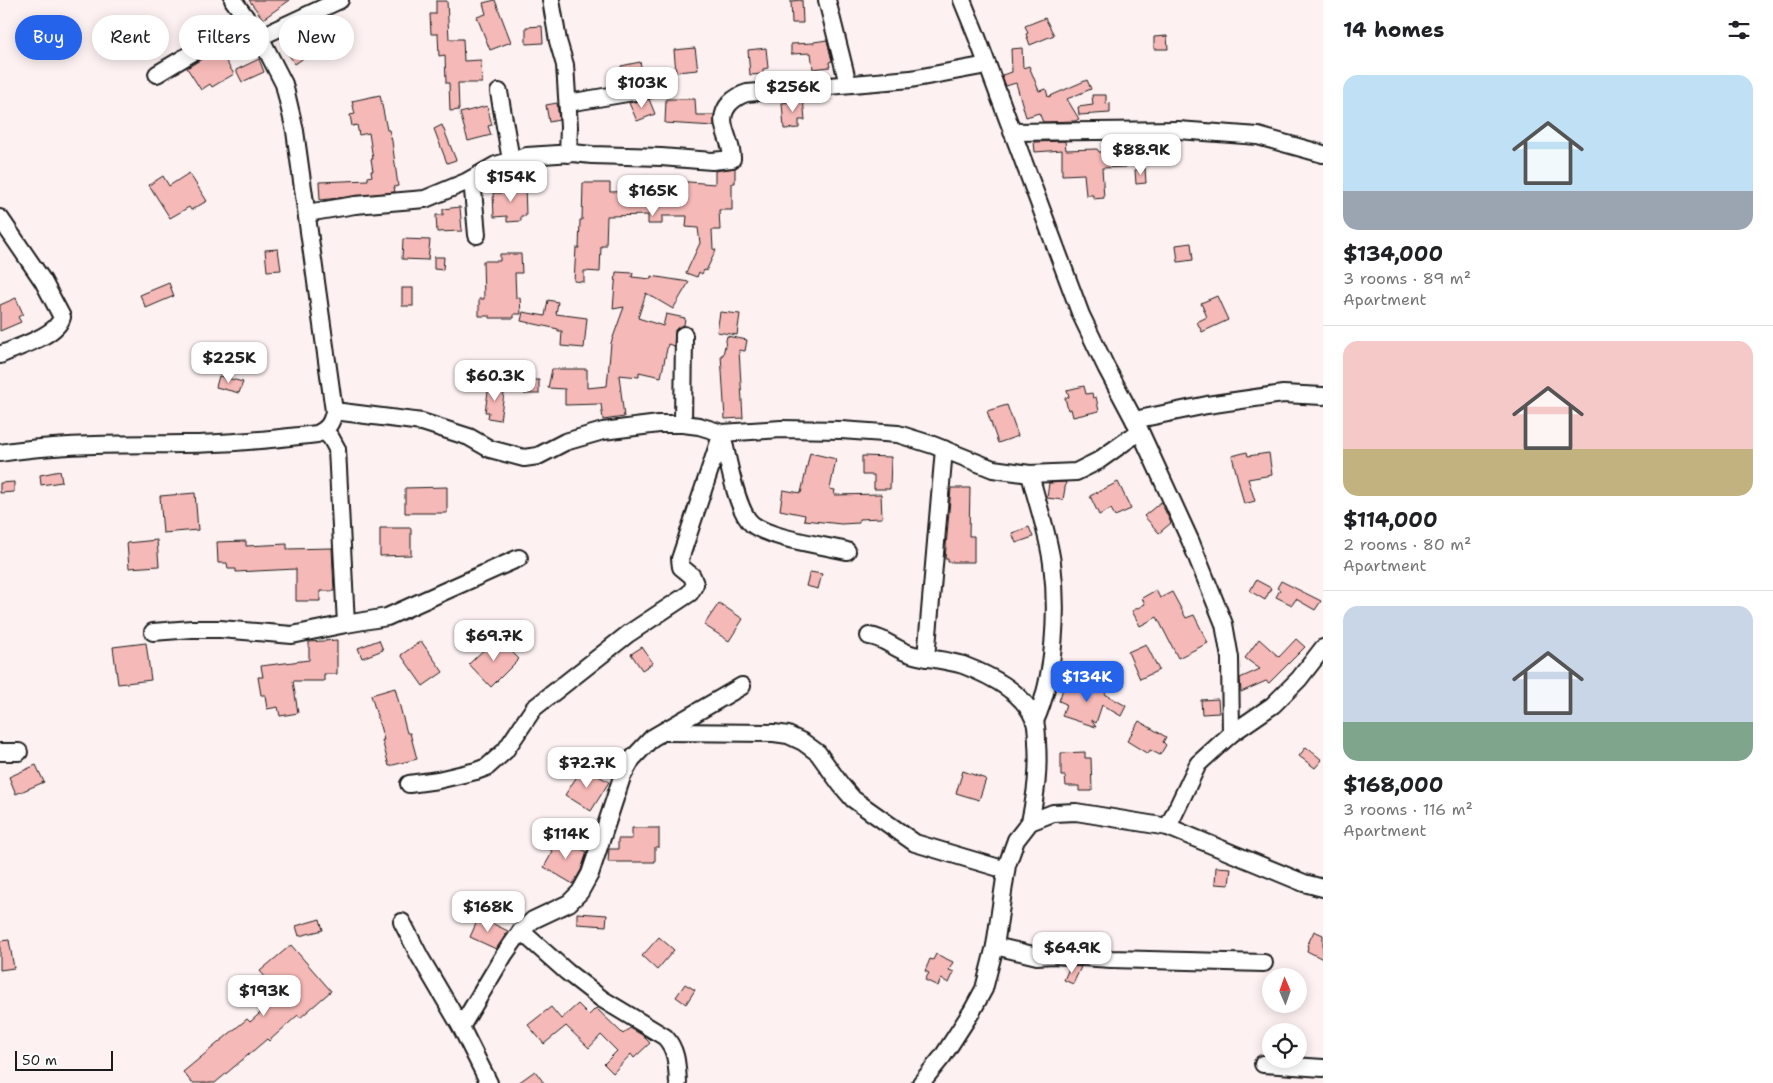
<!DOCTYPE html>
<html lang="en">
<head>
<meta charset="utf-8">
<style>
  body { margin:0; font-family:"Shantell Sans",sans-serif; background:#f2f2f2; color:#202124; height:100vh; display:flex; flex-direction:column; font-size:19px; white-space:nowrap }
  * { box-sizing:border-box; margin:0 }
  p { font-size:16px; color:#757577 }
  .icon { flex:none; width:28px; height:28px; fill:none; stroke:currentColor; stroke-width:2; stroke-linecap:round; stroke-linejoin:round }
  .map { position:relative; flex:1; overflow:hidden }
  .drawer { display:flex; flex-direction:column; background:#fff; width:450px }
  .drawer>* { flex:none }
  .top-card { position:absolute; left:15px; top:15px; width:475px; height:45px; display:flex; gap:10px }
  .needle { width:32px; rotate:358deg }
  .buttons { position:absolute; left:1262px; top:968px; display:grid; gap:10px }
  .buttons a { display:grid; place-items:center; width:45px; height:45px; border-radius:50%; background:#fff; box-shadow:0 2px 12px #0003; font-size:25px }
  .scale { position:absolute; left:15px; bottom:12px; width:98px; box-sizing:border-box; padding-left:5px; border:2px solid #1c1c1c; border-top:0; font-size:14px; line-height:18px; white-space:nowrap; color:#1c1c1c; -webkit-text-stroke:4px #fff; paint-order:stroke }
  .price { position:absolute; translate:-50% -42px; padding:0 11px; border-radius:10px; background:#fff; color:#222; font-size:16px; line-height:32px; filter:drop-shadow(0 1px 2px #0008) }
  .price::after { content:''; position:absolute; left:50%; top:30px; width:15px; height:11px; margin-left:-8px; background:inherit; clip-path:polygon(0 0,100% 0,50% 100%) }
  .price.on { background:#2563eb; color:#fff }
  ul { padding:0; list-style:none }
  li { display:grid; align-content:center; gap:10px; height:265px; padding:0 20px }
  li+li { border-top:1px solid #e0e0e0 }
  li span { display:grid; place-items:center; height:155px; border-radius:15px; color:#555 }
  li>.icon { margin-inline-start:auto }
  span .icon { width:90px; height:90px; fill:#fffc; stroke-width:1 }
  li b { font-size:21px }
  h2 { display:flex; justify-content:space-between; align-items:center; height:60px; padding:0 20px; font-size:21px }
  .tag { padding:0 18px; border-radius:22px; background:#fff; box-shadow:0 2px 12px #0003; font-size:18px; line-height:45px }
  .tag.on { background:#2563eb; color:#fff }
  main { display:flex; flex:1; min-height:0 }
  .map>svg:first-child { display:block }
</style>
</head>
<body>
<main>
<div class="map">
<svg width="1323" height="1083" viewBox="0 0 1323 1083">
  <rect width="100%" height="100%" fill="#fdf1f1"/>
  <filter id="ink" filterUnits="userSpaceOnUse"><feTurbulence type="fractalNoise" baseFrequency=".02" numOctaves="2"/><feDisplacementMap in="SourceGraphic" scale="10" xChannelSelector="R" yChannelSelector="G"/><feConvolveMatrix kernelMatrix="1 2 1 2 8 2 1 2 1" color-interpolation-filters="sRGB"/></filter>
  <g filter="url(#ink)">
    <g fill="#f5b9b7" stroke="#1c1c1c">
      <polygon points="249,0 290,0 263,19"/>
      <polygon points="495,0 511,42 490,50 477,17 486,14 483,3"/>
      <polygon points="802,0 803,23 792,23 791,1"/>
      <polygon points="436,1 447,1 449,39 463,39 464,61 481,60 482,83 458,83 459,110 450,111 449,83 446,83 445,55 439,56 438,34 431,34 430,14 436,14"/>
      <polygon points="1045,18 1054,35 1030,45 1026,34 1028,33 1025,26"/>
      <polygon points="542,26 543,43 526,44 526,27"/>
      <polygon points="304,36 314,51 295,64 285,49"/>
      <polygon points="1167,36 1168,49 1154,49 1154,37"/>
      <polygon points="827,40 832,61 829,62 830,67 813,69 811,53 791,54 791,44 814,43 814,42"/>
      <polygon points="695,48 698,70 676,72 674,50"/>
      <polygon points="766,48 768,68 763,69 763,74 750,75 748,50"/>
      <polygon points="1022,48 1023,68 1029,66 1039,91 1046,89 1048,97 1087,80 1091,89 1067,99 1079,119 1075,121 1043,122 1039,113 1026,117 1016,83 1006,86 1002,75 1012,72 1011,49"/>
      <polygon points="218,49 234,74 212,87 210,84 201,90 187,68"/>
      <polygon points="259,59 264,72 242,82 236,70"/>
      <polygon points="640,62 644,80 625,83 621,66"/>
      <polygon points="380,95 387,130 389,130 392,141 398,186 394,187 395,192 320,200 319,182 368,180 368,177 372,176 371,171 373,171 371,159 373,159 369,133 359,135 357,125 352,126 350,115 355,114 352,101"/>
      <polygon points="1092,95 1106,95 1106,104 1110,103 1110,113 1079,115 1078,107 1093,105"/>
      <polygon points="803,98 805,120 799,120 799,128 784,129 782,103 789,102 788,100"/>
      <polygon points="649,99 655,114 637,121 629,103"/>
      <polygon points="666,99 695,99 696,115 714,115 714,126 665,123"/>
      <polygon points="557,103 559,120 549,122 546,105"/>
      <polygon points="487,106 492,125 488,126 491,135 468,141 460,113"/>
      <polygon points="442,125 456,160 447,163 434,129"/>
      <polygon points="1065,141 1066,150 1097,149 1099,152 1126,151 1126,167 1102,168 1104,198 1093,199 1093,195 1086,195 1084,174 1062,175 1062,150 1035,152 1034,142"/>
      <polygon points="735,168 735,183 732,183 732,210 719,210 720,230 712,230 713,249 716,250 706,271 704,270 702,274 699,272 697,277 686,273 700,243 698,228 686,227 687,216 662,216 662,224 648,224 648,215 607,216 606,246 601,246 600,272 584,271 584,282 574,281 576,248 579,248 580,220 582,220 583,183 610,183 610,192 638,191 638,197 676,197 676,181 715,184 715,171"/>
      <polygon points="1145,168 1146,183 1136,184 1135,170"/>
      <polygon points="189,173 207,201 191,210 189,207 170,218 149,185 163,176 169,186"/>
      <polygon points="508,184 525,184 526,216 521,216 521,221 507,222 507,216 494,217 493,193 501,193 501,189 509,188"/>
      <polygon points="460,207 462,231 437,232 436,215 443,215 443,209"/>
      <polygon points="403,239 430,240 428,260 402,259"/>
      <polygon points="1191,243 1193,260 1178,262 1176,245"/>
      <polygon points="278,249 281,270 267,271 265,250"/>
      <polygon points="500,254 521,254 522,273 515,273 516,298 520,297 521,314 514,314 514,318 490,318 490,316 479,316 479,299 484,299 483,261 500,261"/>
      <polygon points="434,257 444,257 443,270 434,269"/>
      <polygon points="616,272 633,273 632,277 651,279 651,276 689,282 673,309 646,293 638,318 663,326 666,314 685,318 684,325 679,327 675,330 674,346 668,344 661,377 639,372 639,377 619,375 624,417 603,420 601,404 565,405 565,389 548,388 552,369 587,369 587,388 607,386 611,343 624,307 613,309"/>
      <polygon points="169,283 174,296 146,308 140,295"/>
      <rect x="402" y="288" width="11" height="18"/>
      <polygon points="1217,296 1228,320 1202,332 1197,322 1207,317 1201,303"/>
      <polygon points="16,298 23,314 18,317 21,322 0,331 0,305"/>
      <polygon points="548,300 558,302 556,314 587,318 584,348 561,346 562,331 558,331 558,329 521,321 523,312 545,316"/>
      <polygon points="720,312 740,314 737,335 717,332"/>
      <polygon points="727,336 747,340 745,351 739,350 743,418 725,419 721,355 723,355"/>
      <polygon points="219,376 243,382 239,393 216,387"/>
      <polygon points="528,380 539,380 539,394 524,394"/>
      <polygon points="489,385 505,387 500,420 488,418 489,412 485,412"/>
      <polygon points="1084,386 1086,394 1092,393 1093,398 1096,397 1099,411 1073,417 1071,409 1068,410 1065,398 1069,397 1067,390"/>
      <polygon points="1007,405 1018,436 998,443 987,411"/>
      <polygon points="1247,452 1248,456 1269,453 1272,475 1248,479 1255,501 1244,504 1232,456"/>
      <polygon points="810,453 836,459 830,489 835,490 834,495 881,494 882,518 859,519 859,523 841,524 804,520 805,515 780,510 783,490 801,493"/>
      <polygon points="862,456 891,457 890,489 874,489 874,475 862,475"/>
      <polygon points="60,471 62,482 41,485 40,475"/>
      <polygon points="14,482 14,492 0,493 0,483"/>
      <polygon points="1066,482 1063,500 1047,498 1049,483"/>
      <polygon points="1118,482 1131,509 1115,516 1111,509 1099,515 1090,496"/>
      <polygon points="447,487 447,513 405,513 405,488"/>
      <polygon points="951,488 970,488 969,536 974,536 974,562 948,562 948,559 945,559"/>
      <polygon points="195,493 198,530 163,533 160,496"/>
      <polygon points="1161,502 1171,523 1159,533 1144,516"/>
      <polygon points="1029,527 1033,537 1016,543 1012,533"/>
      <polygon points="380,528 411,528 411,555 380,556"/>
      <polygon points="157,540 159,566 129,568 127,543"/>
      <polygon points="246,541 246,546 287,544 287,549 332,548 334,591 320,591 320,601 296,601 296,569 236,572 236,569 228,569 227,563 218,563 217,542"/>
      <polygon points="810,572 822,574 818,589 806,586"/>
      <polygon points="1256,580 1271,588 1265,600 1250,591"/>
      <polygon points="1281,581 1321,601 1315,610 1296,599 1292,605 1276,597 1280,590 1277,588"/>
      <polygon points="1156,590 1160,598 1172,592 1186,618 1194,615 1208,643 1178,658 1157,617 1140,626 1132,611 1145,604 1142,598"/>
      <polygon points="719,603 743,619 729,641 704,625"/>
      <polygon points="497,637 519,659 491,687 469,664"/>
      <polygon points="1259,639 1279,657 1296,639 1305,647 1269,683 1266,681 1241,692 1240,678 1260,669 1245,658"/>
      <polygon points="337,640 337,674 324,674 324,681 293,681 298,713 280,716 278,707 267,709 265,695 261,695 258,677 263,677 261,666 309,660 309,642"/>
      <polygon points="379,640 383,650 362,658 358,648"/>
      <polygon points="421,641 443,672 423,686 401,655"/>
      <polygon points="146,643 151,680 118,684 113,647"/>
      <polygon points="1146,644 1159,670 1140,679 1128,652"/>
      <polygon points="642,647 653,663 642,670 631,654"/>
      <polygon points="1074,681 1106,691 1105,694 1126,706 1121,716 1102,705 1096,723 1091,720 1096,727 1062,716 1066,704 1059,701 1065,683 1073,686"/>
      <polygon points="395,688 407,733 410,733 417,759 389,766 382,740 384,740 371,695"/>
      <polygon points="1218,699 1219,713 1202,714 1201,700"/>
      <polygon points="1139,721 1166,737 1163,742 1166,745 1160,755 1150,750 1148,754 1127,741"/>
      <polygon points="1306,747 1322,760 1315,768 1299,756"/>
      <polygon points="1085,752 1085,758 1091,758 1092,791 1079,791 1079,786 1066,786 1065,776 1061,776 1061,753"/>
      <polygon points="36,765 44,782 16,794 9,777"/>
      <polygon points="583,767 609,782 591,811 565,795"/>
      <polygon points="963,771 986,779 979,800 956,793"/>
      <polygon points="632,828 659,828 659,847 655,847 655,862 608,862 609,849 618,849 618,839 632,839"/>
      <polygon points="556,836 587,852 581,870 573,884 544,867 553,851 549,849"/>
      <polygon points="1216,867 1231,868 1229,885 1215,884"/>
      <polygon points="577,913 607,915 606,926 577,924"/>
      <polygon points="479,917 508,931 496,949 470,937"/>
      <polygon points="320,919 323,930 299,936 296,926"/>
      <polygon points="1314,931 1323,935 1323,959 1307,951 1308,947 1307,946"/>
      <polygon points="659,937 674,950 657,970 642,956"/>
      <polygon points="9,940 14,968 0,970 0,941"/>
      <polygon points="291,945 331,991 300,1018 298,1015 269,1041 267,1039 215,1083 192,1083 183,1072 247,1019 250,1022 281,995 260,971"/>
      <polygon points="936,954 953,962 949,970 954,972 949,983 941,979 938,986 925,980 929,973 925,971 930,959 933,960"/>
      <polygon points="1070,966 1081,967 1073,984 1064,980"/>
      <polygon points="685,984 695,990 686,1004 676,997"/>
      <polygon points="578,1004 589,1015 596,1008 623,1034 630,1028 642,1035 650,1043 634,1058 631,1054 613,1073 604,1064 617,1051 601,1035 589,1048 566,1026 544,1044 528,1025 551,1007 561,1019"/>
      <polygon points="535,1071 544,1083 518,1083"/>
    </g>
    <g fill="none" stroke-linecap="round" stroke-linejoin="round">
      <defs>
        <g id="minor">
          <polyline points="551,0 558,41 565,65 569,127 568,154"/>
          <polyline points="827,0 848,84"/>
          <polyline points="962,0 977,37 1081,315 1106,367 1140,431 1190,540 1224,624 1230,658 1231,734"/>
          <polyline points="260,37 340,0"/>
          <polyline points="157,74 217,38 248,22"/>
          <polyline points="499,92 511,160"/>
          <polyline points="568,103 651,89"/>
          <polyline points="1012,132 1178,130 1258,136 1323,154"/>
          <polyline points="472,179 477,235"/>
          <path d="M307,213L355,205L425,199L466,182L496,165L527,156L573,153L592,155L661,157L712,161L732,159C733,139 713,122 730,103C735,98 740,95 747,93L911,79L987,65"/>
          <path d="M0,218L43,281L62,317C57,336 17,347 0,355"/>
          <polyline points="334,411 422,422 469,437 490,449 524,458 538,456 565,442 603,431 659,424 683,424 699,426 722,433 781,429 841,430 898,434 933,445 993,469 1030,474 1076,472 1098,461 1140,431"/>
          <polyline points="1134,420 1207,405 1283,394 1323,396"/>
          <polyline points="683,424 684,335"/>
          <path d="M722,434C727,454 736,511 752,524C771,539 822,545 847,551"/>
          <path d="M0,453C61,443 122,445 183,444C228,444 273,439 317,434C328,429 332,423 334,411L295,131L284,84L260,37L233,0"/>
          <path d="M1030,474C1037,503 1048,533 1052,563C1058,609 1055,678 1035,721"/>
          <polyline points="346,624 387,617 519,558"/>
          <polyline points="153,632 192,629 220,629 292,635 346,624 337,449 331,438 324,431"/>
          <path d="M869,636C884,637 896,651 914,655C930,659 947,660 963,665C989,675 1023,691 1034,719C1037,726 1037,735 1037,742C1039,771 1036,793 1030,822"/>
          <polyline points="926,658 944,449"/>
          <polyline points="665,732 774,733 788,735 803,742 818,753 841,785 853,799 915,843 1006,870"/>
          <polyline points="0,752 19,752"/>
          <polyline points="409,784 438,780 476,771 487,767 505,751 534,708 628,634 690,593 695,584 692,576 681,567 680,559 722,433"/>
          <polyline points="1168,827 1198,764 1231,734 1273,705 1299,679 1323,648"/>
          <polyline points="402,922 420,957 461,1027 489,1083"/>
          <path d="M521,931L567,972L602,999L665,1037C677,1050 677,1065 678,1083"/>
          <polyline points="995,946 1037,956 1053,955 1111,959 1264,963"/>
          <polyline points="461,1027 504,955 521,931 533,920 569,903 580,892 590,874 622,777 632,759 652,738 742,686"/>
          <polyline points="1263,1064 1323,1068"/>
          <polyline points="921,1083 943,1056 972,1011 984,989 995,946 1007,865 1016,840 1030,822 1053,813 1076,812 1168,827 1304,883 1323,888"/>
        </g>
      </defs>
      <use href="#minor" stroke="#1c1c1c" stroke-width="20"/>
      <use href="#minor" stroke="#fff" stroke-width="16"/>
    </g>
  </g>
</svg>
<div class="buttons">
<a><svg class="needle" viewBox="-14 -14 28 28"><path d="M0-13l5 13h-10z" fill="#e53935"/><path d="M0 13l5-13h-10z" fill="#757577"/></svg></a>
<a><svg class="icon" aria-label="locate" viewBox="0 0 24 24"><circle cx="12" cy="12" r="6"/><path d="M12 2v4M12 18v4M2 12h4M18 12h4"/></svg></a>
</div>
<div class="scale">50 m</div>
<b class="price" style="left:642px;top:109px">$103K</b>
<b class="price" style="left:793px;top:113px">$256K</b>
<b class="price" style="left:1141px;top:176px">$88.9K</b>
<b class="price" style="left:511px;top:203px">$154K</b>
<b class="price" style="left:653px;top:217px">$165K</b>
<b class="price" style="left:229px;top:384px">$225K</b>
<b class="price" style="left:495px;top:402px">$60.3K</b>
<b class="price" style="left:494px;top:662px">$69.7K</b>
<b class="price on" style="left:1087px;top:703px">$134K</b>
<b class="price" style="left:587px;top:789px">$72.7K</b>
<b class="price" style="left:566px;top:860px">$114K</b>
<b class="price" style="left:488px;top:933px">$168K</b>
<b class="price" style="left:1072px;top:974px">$64.9K</b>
<b class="price" style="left:264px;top:1017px">$193K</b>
<div class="top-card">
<a class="tag on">Buy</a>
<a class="tag">Rent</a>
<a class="tag">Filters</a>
<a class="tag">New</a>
</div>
</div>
<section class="drawer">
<h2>14 homes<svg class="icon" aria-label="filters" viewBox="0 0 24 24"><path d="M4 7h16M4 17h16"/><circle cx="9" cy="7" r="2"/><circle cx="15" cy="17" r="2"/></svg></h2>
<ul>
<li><span style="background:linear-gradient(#bfe0f5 75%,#9aa5b1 0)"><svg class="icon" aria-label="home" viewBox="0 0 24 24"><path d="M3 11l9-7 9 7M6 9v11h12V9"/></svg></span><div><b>$134,000</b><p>3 rooms · 89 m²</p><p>Apartment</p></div></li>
<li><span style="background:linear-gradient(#f6c9c9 70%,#c2b280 0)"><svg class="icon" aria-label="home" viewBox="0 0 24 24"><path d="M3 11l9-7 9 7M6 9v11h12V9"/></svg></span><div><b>$114,000</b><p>2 rooms · 80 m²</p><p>Apartment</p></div></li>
<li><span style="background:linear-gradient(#c9d6e8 75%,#7fa58c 0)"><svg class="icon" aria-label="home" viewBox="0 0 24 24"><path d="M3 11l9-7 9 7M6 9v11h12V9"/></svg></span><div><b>$168,000</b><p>3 rooms · 116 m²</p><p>Apartment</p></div></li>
</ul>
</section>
</main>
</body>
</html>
